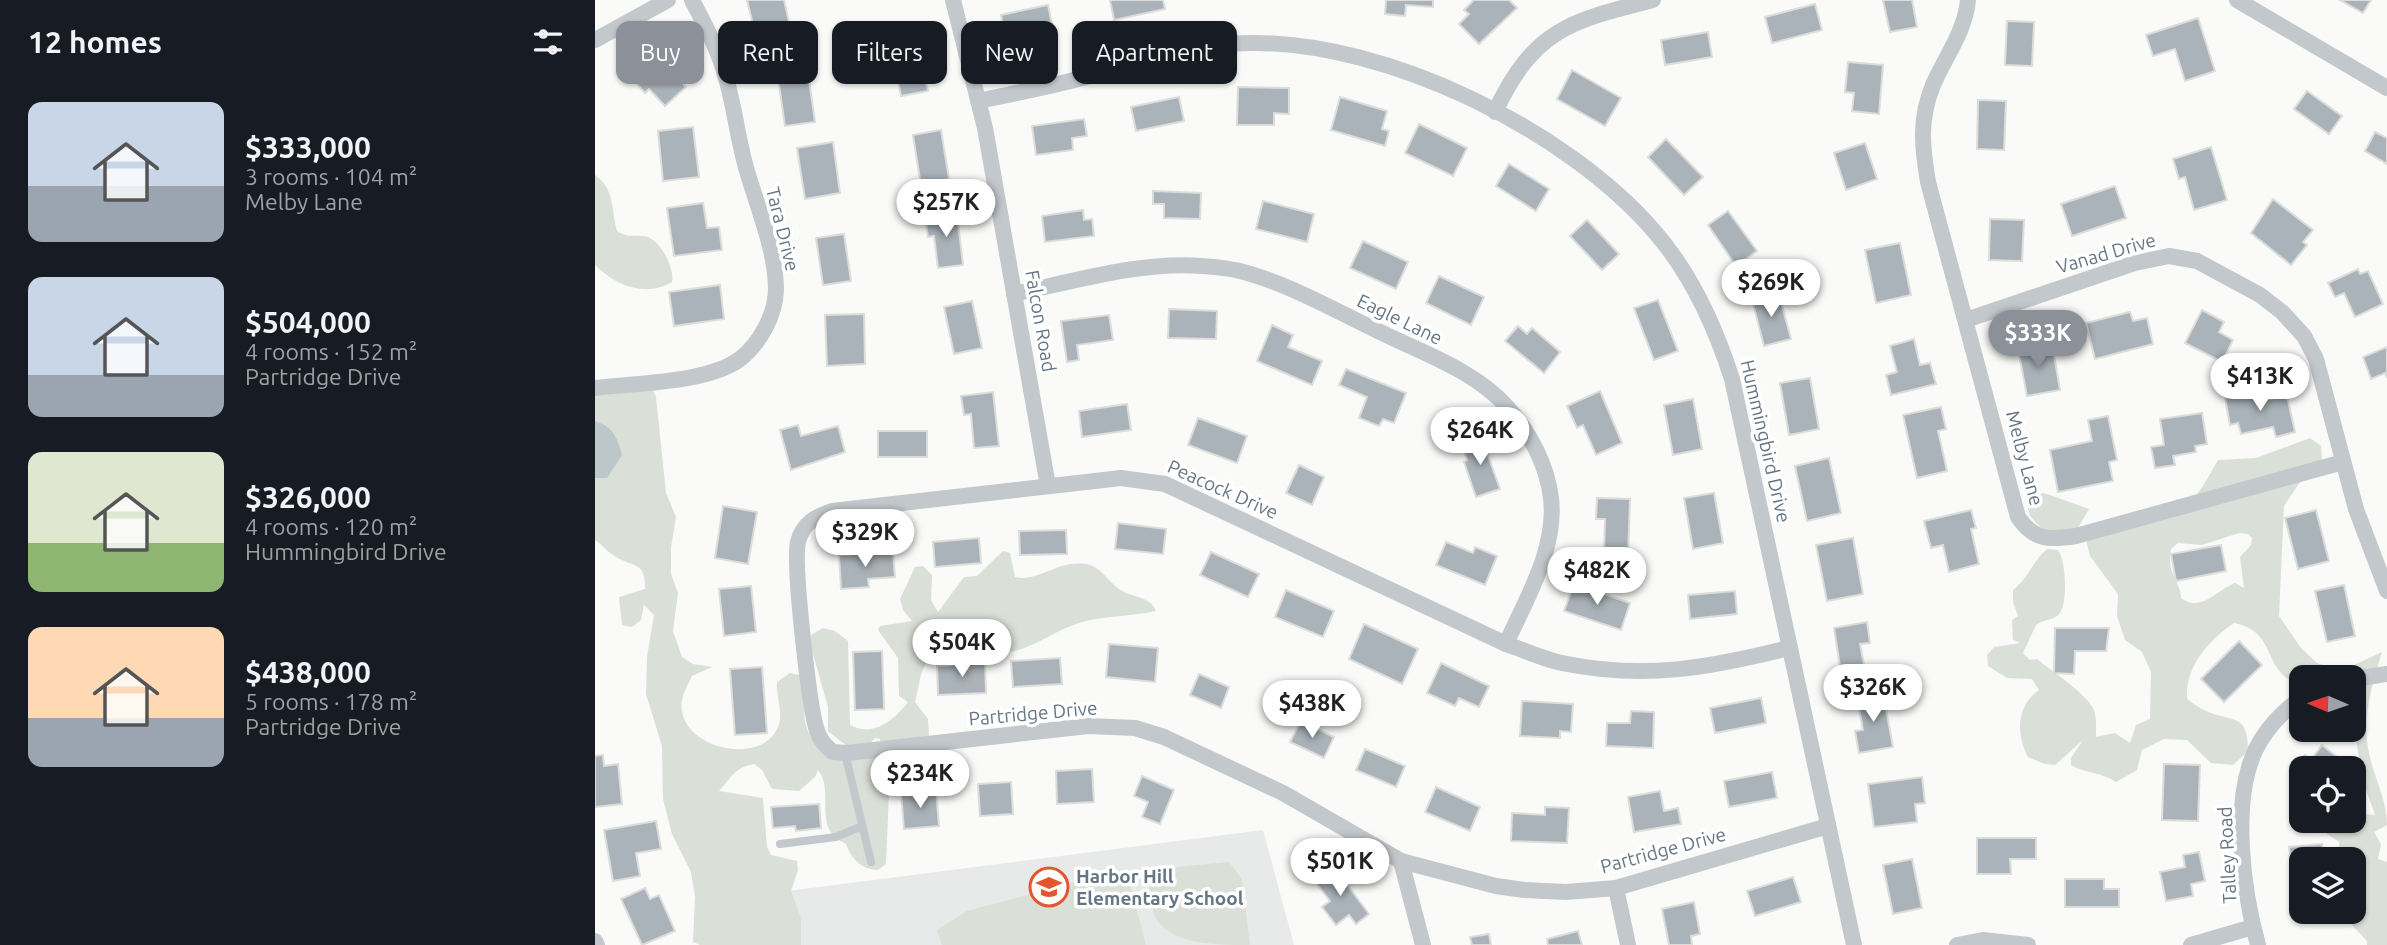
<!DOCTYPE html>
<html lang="en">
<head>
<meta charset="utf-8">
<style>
  body { margin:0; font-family:Ubuntu,sans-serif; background:#242831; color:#f1f3f6; height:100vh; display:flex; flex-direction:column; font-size:26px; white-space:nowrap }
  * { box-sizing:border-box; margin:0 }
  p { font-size:23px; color:#9ea1a6 }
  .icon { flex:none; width:38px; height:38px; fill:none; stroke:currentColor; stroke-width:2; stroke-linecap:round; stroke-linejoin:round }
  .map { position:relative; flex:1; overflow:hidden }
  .details { display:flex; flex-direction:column; background:#171b24; width:595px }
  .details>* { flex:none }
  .guide { position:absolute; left:21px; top:21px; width:665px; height:63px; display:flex; gap:14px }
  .needle { width:46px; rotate:272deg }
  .buttons { position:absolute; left:1694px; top:665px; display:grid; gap:14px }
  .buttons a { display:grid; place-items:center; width:77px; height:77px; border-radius:14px; background:#171b24; box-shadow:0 2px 5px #0004; font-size:35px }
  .price { position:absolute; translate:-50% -60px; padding:0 16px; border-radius:24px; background:#fff; color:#222; font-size:23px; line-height:46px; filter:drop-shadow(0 2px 4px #0008) }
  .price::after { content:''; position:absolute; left:50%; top:42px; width:21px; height:16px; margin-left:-10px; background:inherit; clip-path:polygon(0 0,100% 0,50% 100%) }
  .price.active { background:#8c9099; color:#fff }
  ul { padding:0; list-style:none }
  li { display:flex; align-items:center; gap:21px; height:175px; padding:0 28px }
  li span { display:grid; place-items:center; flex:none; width:196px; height:140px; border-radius:14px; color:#555 }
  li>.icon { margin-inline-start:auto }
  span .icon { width:84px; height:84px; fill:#fffc; stroke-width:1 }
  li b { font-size:30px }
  h2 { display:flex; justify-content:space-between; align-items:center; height:84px; padding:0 28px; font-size:30px }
  .tag { padding:0 24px; border-radius:14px; background:#171b24; box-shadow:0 2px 5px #0004; font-size:24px; line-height:63px }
  .tag.active { background:#8c9099; color:#fff }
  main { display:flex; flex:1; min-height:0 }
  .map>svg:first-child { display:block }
</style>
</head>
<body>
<main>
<section class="details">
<h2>12 homes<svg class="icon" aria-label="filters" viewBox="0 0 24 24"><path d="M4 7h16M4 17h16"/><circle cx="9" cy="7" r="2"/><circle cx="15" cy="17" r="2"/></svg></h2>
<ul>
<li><span style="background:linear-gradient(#c9d6e8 60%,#9aa5b1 0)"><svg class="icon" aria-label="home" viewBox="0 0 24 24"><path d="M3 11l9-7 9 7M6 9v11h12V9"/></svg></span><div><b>$333,000</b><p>3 rooms · 104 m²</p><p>Melby Lane</p></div></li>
<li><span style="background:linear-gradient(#c9d6e8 70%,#9aa5b1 0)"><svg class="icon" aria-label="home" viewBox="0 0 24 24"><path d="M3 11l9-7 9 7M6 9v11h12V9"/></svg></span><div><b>$504,000</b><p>4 rooms · 152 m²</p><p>Partridge Drive</p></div></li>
<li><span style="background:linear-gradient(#dfe7d0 65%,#8fb573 0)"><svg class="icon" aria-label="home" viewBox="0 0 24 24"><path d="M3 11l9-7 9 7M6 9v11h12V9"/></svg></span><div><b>$326,000</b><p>4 rooms · 120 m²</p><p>Hummingbird Drive</p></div></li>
<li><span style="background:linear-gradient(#ffd9b3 65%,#9aa5b1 0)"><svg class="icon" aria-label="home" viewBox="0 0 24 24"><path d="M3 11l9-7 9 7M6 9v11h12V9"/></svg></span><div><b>$438,000</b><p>5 rooms · 178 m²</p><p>Partridge Drive</p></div></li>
</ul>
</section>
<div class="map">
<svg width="1792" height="945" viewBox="0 0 1792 945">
  <rect width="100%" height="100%" fill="#fafaf8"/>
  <polygon fill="#e8e9e9" points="668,830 699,945 168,945 145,897"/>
  <g fill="#dadfd7" fill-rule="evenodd">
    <path d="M0,175C20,189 16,209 22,231C33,238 38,235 49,236C65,238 80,268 77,282C50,298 20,285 0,265Z"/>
    <path d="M54,381L61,397L71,493L81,517L76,547V574L83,593L78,631L87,657L98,664L117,667L97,676C92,687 84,699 87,712C94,751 171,766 184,724C188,712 181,696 182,682L195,673L204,675C217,696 199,725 223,744L230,743C249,755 264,767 285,748V739L280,738L266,753L258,751L233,731V707L215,643L216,635L228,628L240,631L253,641L255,725C277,737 298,722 313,702L304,696L303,658L283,630L285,626L317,621L308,610L305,599L320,567L328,566L337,575L336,600L343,612L369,577L382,576L408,551L415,553L420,577C444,583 465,557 495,565C509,570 515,585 529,592C542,598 555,597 561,611C534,617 508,615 481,624C459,631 436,650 412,652C394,654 348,644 339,653C324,667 325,685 320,702L333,719L334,737L320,742L340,747L350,755V772L344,781C323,783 309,772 294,792L291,864L283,870C265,869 257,859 251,844C215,828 241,792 223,770L220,777L204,791L177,789L167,770L159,764C140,767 136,778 124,791L168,798L172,847L176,855L202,861L203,870L196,891L206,918V945H105L98,942L100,897L96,872L77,834L68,799L67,746L51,694L52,657L59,615L49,605L46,620L37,627L27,625L24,597L50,589C51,560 37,568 18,555C11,551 7,544 0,540V389Z"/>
    <path d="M1715,438L1726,446L1727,460L1705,482L1689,506L1684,616L1706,648L1722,663L1746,671L1787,652C1777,687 1766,717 1774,753C1779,778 1792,800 1792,825L1779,832L1786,844L1783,859L1792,862V945H1772V941L1757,925L1754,912H1759V859H1748L1744,851V842L1728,831L1713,828L1740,821H1759V813L1780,815L1768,781L1759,729V677H1706V686C1701,683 1691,679 1687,674C1670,656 1675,630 1639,623C1614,640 1590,666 1592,699C1598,703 1604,708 1611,711C1638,723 1653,712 1653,751L1638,765L1616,763L1592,740L1569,739L1547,750L1542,770L1521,782C1507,772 1491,774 1476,765V758L1488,740L1460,765L1450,764L1433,757C1421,734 1421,706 1444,690L1437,679L1412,678L1393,666L1392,655L1399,647L1425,643L1418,640L1417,620L1423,616L1418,602V590C1435,576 1439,559 1452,549L1463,550C1471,560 1474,609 1462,616C1456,620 1448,620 1441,625L1428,653L1435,660L1442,659C1458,672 1488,691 1498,708C1502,716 1501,729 1501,737L1520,733L1535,743L1541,725L1555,719L1556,672L1547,652L1530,640L1522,616L1523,594L1495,556L1491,540C1525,497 1535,532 1575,518C1595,512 1613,478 1623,460L1661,458ZM1644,533L1653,534L1657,538L1656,545L1645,557L1649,588L1640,583C1622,590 1606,613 1586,598C1586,581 1571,575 1576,549L1583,543L1607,545Z"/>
    <path d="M1449,493L1494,509L1481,531H1450C1439,521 1428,513 1435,497Z"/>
    <path d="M634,862L647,879L655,945C622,945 571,945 559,914C555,900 554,884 552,870Z"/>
    <polygon points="531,869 551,945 347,945 342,930 372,911"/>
  </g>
  <path fill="#bbc7cb" d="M0,421C18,427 22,437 27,455L12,478H0Z"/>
  <g fill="#aab3b9" stroke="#dcdcda" stroke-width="2">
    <polygon points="152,0 189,0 198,40 164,49"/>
    <polygon points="515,0 568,0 570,9 519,20"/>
    <polygon points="791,0 838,0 838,7 811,5 810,16 790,14"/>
    <polygon points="879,0 914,0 922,8 884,44 864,24 874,14 869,10"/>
    <polygon points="1288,0 1317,0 1322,27 1295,32"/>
    <polygon points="1745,0 1776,0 1768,13"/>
    <polygon points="1220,4 1227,30 1177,43 1170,17"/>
    <polygon points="453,5 460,39 412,49 406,15"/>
    <polygon points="1603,18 1620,71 1590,81 1580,49 1558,56 1551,35"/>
    <polygon points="1412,21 1439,22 1437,66 1410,65"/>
    <polygon points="1113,32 1117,57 1070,65 1066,40"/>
    <polygon points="323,39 333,91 306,96 296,44"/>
    <polygon points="57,50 91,87 70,106 54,89 50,93 32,73"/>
    <polygon points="1253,62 1288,65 1284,114 1257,111 1259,93 1250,92"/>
    <polygon points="977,70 1026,98 1010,126 962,99"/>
    <polygon points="213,73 220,122 190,126 183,78"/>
    <polygon points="643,87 694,88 694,114 679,113 679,125 642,125"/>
    <polygon points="1712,91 1747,116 1734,134 1699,109"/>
    <polygon points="584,97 589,121 541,131 536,107"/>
    <polygon points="745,97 792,111 787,129 794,131 790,146 736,130"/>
    <polygon points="1383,100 1411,101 1409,150 1382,149"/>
    <polygon points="489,119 492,136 477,138 478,150 441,155 437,126"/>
    <polygon points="824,124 872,148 858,176 810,153"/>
    <polygon points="98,127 104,177 68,181 63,131"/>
    <polygon points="346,130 354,179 326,186 318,135"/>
    <polygon points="1780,132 1792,138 1792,164 1770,151"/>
    <polygon points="1071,139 1108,177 1089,195 1053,157"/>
    <polygon points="238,142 245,193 210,199 202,148"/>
    <polygon points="1270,143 1282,179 1251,190 1239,153"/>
    <polygon points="1616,147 1632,200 1599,210 1590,177 1584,179 1578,159"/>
    <polygon points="914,164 954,189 941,211 901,186"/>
    <polygon points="1520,186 1531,218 1477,236 1466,204"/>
    <polygon points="558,191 606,193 605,219 569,218 569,204 558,204"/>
    <polygon points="1678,199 1718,230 1708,242 1712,245 1696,265 1656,233"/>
    <polygon points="668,201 719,214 712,242 661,229"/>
    <polygon points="108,203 112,228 124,227 127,250 79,256 72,208"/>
    <polygon points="488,210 489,220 497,219 499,236 450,242 447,216"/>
    <polygon points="1133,211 1162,251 1141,266 1113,225"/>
    <polygon points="362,213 368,265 343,268 339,236 333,237 330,217"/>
    <polygon points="1395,219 1429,220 1427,261 1394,260"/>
    <polygon points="992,220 1024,254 1007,270 975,236"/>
    <polygon points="249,234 256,281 228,285 221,238"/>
    <polygon points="768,241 813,262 801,289 755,268"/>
    <polygon points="1305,243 1316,295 1281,303 1270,250"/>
    <polygon points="1763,269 1765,274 1773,271 1788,304 1760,317 1749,293 1740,297 1733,283"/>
    <polygon points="844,276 889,297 876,325 831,303"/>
    <polygon points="125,285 129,319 79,326 74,292"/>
    <polygon points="1176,291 1178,300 1185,298 1196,339 1169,346 1156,296"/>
    <polygon points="1063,300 1083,351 1059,360 1039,308"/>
    <polygon points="377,301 387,348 359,354 349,307"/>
    <polygon points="574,309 622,311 621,339 573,338"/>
    <polygon points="1607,310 1629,322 1624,332 1638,340 1627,362 1590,343"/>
    <polygon points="1535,312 1538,321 1552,318 1558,344 1500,359 1491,323"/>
    <polygon points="269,314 270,364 232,366 230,315"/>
    <polygon points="514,315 518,340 482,345 484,360 472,362 466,321"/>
    <polygon points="677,325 698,335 693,347 727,361 717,385 662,361"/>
    <polygon points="923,326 932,334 937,328 965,352 949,373 910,341"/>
    <polygon points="1319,339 1325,365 1335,363 1341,384 1296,395 1291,375 1302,372 1295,346"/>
    <polygon points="1438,341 1440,352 1458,349 1465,390 1432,396 1422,344"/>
    <polygon points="1792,347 1792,378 1790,373 1776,379 1768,357"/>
    <polygon points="751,369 811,393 799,423 788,419 784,426 764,418 772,397 744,385"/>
    <polygon points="1215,378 1224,429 1194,435 1185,383"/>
    <polygon points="1672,389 1674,399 1692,396 1700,432 1681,437 1678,427 1646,434 1643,423 1635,425 1630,398"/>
    <polygon points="1005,391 1027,443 1001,455 988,425 982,428 972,406"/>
    <polygon points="398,392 404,446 379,448 376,414 369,415 366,396"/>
    <polygon points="1098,399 1107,449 1078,455 1069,405"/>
    <polygon points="532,404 536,430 487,437 484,411"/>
    <polygon points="1346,407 1351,429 1343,431 1352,471 1322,478 1308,415"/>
    <polygon points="1607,413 1612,444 1600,446 1601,452 1578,456 1580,465 1560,468 1556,447 1569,445 1565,419"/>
    <polygon points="1513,416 1522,460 1514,462 1518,481 1463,492 1455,450 1497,441 1493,420"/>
    <polygon points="603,418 652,436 642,463 593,445"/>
    <polygon points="203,425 206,436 243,426 250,452 196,470 185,430"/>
    <rect x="283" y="431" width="49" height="26"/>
    <polygon points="886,436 905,489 881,497 869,462 872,460 866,443"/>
    <polygon points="1234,458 1246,513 1212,521 1200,466"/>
    <polygon points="704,465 729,477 717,505 691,493"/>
    <polygon points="1119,493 1128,543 1098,549 1089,498"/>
    <polygon points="1002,498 1035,499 1033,558 1009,557 1010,519 1001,519"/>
    <polygon points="128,506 162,512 153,564 120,558"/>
    <polygon points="1376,510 1381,528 1376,529 1384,564 1354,572 1348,545 1336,548 1329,521"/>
    <polygon points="1721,510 1734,561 1703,569 1690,518"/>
    <polygon points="523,523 571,529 568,554 520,549"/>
    <polygon points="471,530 472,554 425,555 424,531"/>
    <polygon points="384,538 386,563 340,567 338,542"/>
    <polygon points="1258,538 1268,594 1232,601 1221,545"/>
    <polygon points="851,542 878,553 880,547 902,556 890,585 841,565"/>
    <polygon points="1626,545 1631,571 1581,581 1576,554"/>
    <polygon points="298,552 300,577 273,579 274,587 246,589 244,555"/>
    <polygon points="616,552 664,574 653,597 605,575"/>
    <polygon points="979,584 1035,603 1026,630 969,611"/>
    <polygon points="1749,585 1760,636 1732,642 1720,591"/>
    <polygon points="156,586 161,632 129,636 124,589"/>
    <polygon points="691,590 739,611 728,637 680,617"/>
    <polygon points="1140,591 1142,614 1095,619 1093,595"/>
    <polygon points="1272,622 1275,643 1265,644 1271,675 1247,679 1239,628"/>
    <polygon points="769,624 823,649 807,684 754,659"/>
    <polygon points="1460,628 1514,628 1511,651 1480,651 1479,674 1459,673"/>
    <polygon points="1644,641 1667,665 1629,702 1606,679"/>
    <polygon points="514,644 563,648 560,682 511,677"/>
    <polygon points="287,651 289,709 260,710 258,652"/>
    <polygon points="465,658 467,684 418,687 416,661"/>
    <polygon points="390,663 391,693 343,695 342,666"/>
    <polygon points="846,663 894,686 884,707 864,698 860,706 832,693"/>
    <polygon points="167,667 172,733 140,735 135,669"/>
    <polygon points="604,674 634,687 626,708 595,695"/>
    <polygon points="1288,693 1298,747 1264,753 1260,731 1268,730 1262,697"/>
    <polygon points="1166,698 1171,723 1120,733 1115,708"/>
    <polygon points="927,701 978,704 976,732 965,731 965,738 925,736"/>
    <polygon points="1036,711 1059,712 1058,748 1011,746 1012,723 1035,723"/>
    <polygon points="706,721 739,737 729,758 695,742"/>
    <polygon points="1727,745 1747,761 1742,768 1706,768 1706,779 1697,772 1710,755 1716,760"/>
    <polygon points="770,749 810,766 801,787 761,770"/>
    <polygon points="8,755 9,766 23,764 27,804 0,807 0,756"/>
    <polygon points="1569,764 1605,765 1603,821 1567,820"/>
    <polygon points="497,769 499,802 462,804 461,771"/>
    <polygon points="1177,772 1182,798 1134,807 1129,781"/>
    <polygon points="547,776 579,790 565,824 547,817 553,802 539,796"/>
    <polygon points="1327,777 1330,803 1320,804 1322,822 1279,827 1273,784"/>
    <polygon points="416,782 418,814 385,816 383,784"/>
    <polygon points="841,787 885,807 875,831 830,812"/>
    <polygon points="341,790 344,826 309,829 306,793"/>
    <polygon points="1065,791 1069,811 1083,808 1086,824 1039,832 1033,797"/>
    <polygon points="224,804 226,828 201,831 200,826 178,828 176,807"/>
    <polygon points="950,807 974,808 972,843 916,841 917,813 950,815"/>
    <polygon points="61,821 66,849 41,853 45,876 18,881 9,830"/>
    <polygon points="1382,838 1441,838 1441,859 1415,859 1416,874 1382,874"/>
    <polygon points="1727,844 1729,859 1706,859 1706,903 1700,903 1694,847"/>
    <polygon points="1604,852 1610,881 1596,884 1598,896 1571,901 1565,872 1590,867 1588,855"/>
    <polygon points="1317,859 1327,908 1298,914 1288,865"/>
    <polygon points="738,866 774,914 761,924 754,915 741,925 727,907 735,901 719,880"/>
    <polygon points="1198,877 1206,902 1160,916 1152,891"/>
    <polygon points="1470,879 1509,879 1509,889 1524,889 1524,907 1470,907"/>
    <polygon points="50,888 55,899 64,895 80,931 47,945 26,899"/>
    <polygon points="1099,902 1105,934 1096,936 1097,945 1074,945 1067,909"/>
    <polygon points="983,931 987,945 953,945 952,939"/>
    <polygon points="894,934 896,945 877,945 875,937"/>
  </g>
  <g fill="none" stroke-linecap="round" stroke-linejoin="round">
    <g stroke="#c3c8cc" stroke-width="8">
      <polyline points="250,753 276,862"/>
      <polyline points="185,844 241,837 267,826"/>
    </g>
    <g stroke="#c3c8cc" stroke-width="16">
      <polyline points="358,0 390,128 453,486"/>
      <path d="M1373,0C1370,32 1350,57 1338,85C1324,119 1327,147 1333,182L1423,517C1439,541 1455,540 1481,536L1748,462"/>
      <polyline points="1642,0 1792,88"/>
      <polyline points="0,40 73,0"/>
      <path d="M383,101C418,94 453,87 487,78C542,63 599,43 657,43C792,42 971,129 1059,231C1096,273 1120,326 1137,379L1259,945"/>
      <path d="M900,112C939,29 975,21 1058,0"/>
      <path d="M419,294C480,281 546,261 608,266C620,267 633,268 645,271C692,283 737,309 781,330C825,352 880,370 913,408C935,433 952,465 956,498C962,549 931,599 911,644"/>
      <polyline points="1371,320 1540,263 1574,256 1602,261 1665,295 1687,312 1709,336 1721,359 1761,509 1792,591"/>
      <path d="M0,388C40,383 113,383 145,359C165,343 180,316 181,290C181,251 163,209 152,171C143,141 140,109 131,78C124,51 110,25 97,0"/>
      <path d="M1194,648C1113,668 1050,680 967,663C948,659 929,650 911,644L570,484L526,478L237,511C220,517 208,523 203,542C198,565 214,706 222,731C225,740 230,746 238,752L252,753L493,726L540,728L569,737L688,793L806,861L901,886L929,890L971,892L1021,888L1233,826"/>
      <polyline points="1759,679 1792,674"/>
      <polyline points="806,861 828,945"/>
      <polyline points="1021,888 1033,945"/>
      <polyline points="0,941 2,945"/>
      <polyline points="1362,945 1388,940 1433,945"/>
      <polyline points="1596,945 1658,927"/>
      <path d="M1663,945C1648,891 1636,803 1660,751C1670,730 1687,712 1706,698"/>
    </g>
  </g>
  <defs>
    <symbol id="school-ring" viewBox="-11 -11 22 22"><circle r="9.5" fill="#fff" stroke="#e4572e" stroke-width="1.5"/><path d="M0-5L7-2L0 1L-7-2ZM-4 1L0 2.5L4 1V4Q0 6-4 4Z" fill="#e4572e"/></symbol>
  </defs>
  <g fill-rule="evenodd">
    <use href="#school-ring" x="432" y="865" width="44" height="44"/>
  </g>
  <g text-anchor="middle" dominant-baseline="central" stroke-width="7" stroke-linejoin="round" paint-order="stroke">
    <g font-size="19" fill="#657683" stroke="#fff">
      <text transform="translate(188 229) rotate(76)">Tara Drive</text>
      <text transform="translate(1511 253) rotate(-16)">Vanad Drive</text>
      <text transform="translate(805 319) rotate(26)">Eagle Lane</text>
      <text transform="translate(446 321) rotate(80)">Falcon Road</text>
      <text transform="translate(1171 441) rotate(77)">Hummingbird Drive</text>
      <text transform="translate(1430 458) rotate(75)">Melby Lane</text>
      <text transform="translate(628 489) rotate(24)">Peacock Drive</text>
      <text transform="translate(438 713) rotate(-5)">Partridge Drive</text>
      <text transform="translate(1068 850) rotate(-15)">Partridge Drive</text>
      <text transform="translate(1632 855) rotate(-93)">Talley Road</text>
    </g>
    <g font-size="19" font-weight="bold" fill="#657683" stroke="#fff" text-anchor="start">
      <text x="481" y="876">Harbor Hill<tspan x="481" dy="22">Elementary School</tspan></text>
    </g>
  </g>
</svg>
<div class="buttons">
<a><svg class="needle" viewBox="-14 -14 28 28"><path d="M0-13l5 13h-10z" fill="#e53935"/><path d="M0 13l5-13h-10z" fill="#9ea1a6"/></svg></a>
<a><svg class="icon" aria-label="locate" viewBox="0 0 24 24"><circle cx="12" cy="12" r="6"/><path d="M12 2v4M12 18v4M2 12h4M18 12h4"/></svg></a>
<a><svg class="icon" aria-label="layers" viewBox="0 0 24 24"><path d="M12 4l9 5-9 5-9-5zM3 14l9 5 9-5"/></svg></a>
</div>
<b class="price" style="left:351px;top:239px">$257K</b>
<b class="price" style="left:1176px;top:319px">$269K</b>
<b class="price active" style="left:1443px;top:370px">$333K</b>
<b class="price" style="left:1665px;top:413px">$413K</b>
<b class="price" style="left:885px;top:467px">$264K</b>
<b class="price" style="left:270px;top:569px">$329K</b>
<b class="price" style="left:1002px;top:607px">$482K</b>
<b class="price" style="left:367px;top:679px">$504K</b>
<b class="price" style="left:1278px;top:724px">$326K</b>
<b class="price" style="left:717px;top:740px">$438K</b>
<b class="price" style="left:325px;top:810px">$234K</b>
<b class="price" style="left:745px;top:898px">$501K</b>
<div class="guide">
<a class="tag active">Buy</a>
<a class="tag">Rent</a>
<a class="tag">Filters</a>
<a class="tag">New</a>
<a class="tag">Apartment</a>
</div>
</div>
</main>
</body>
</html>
